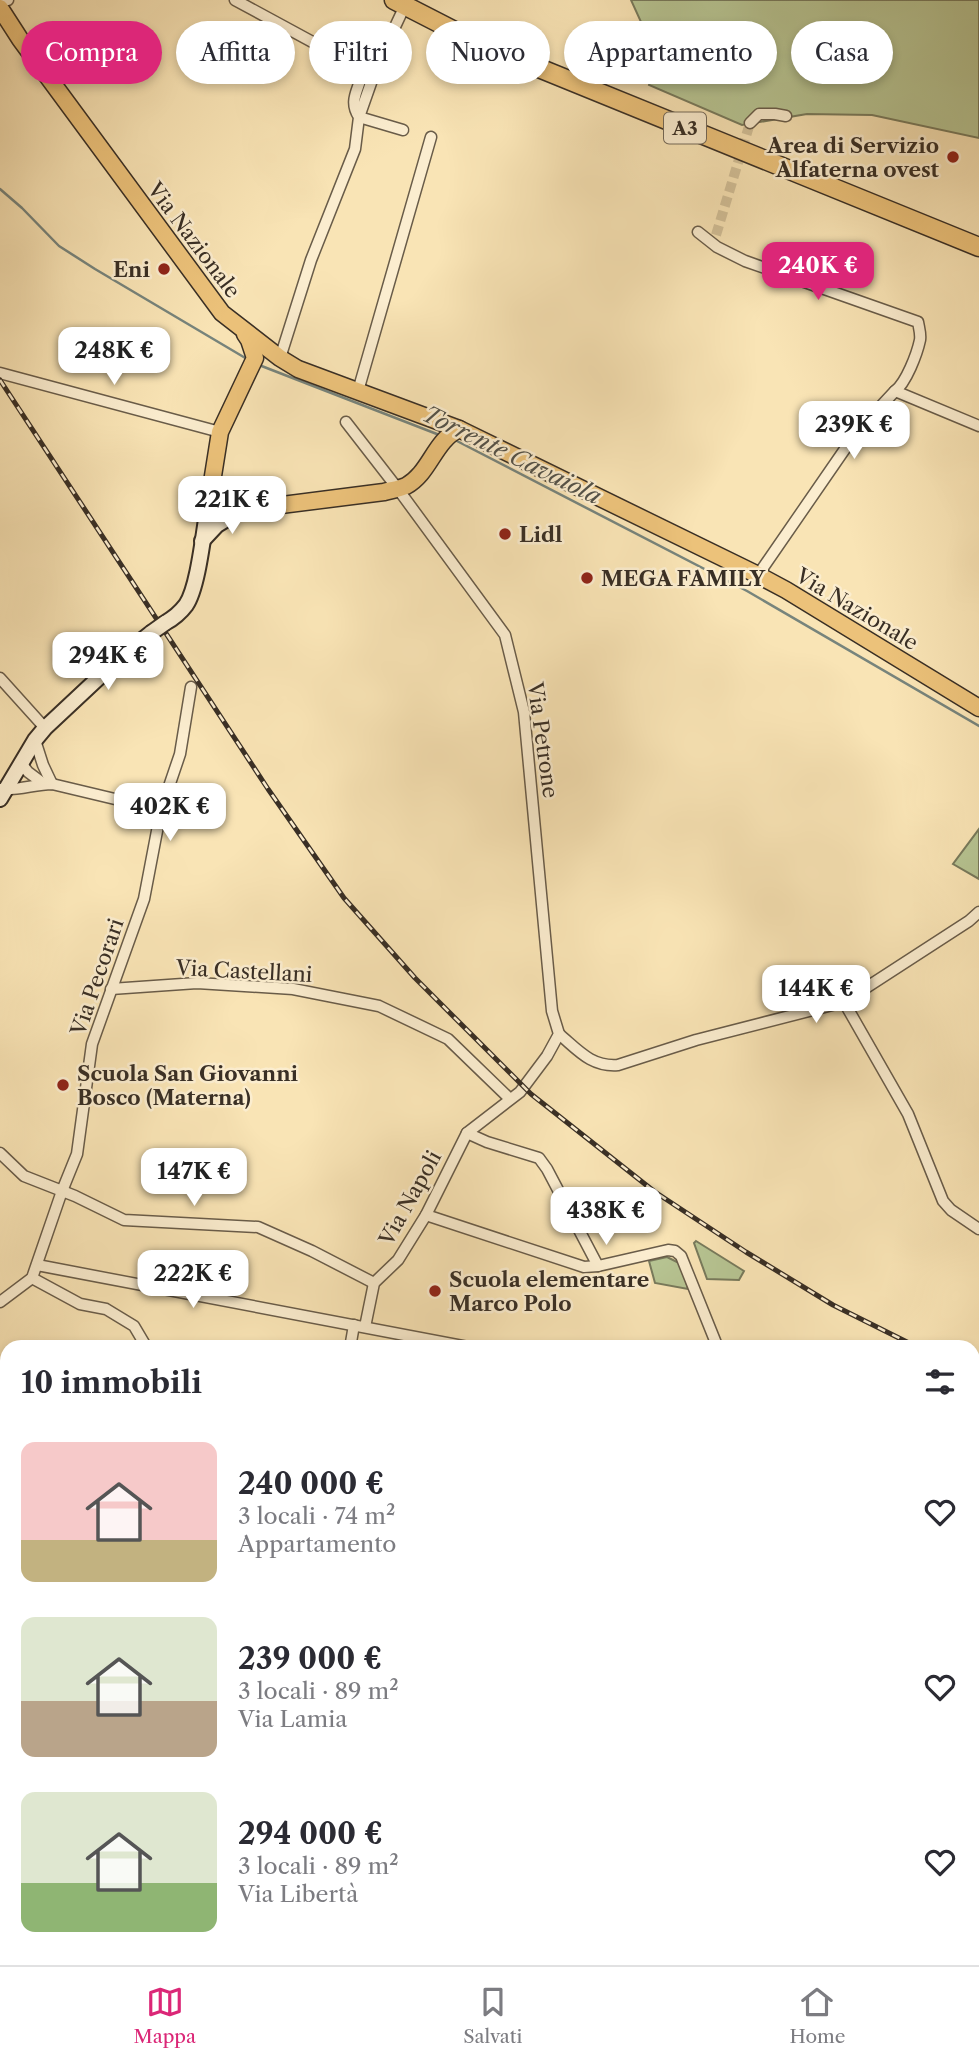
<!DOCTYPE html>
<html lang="it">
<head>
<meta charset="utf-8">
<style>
  body { margin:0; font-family:"Libre Caslon Text",serif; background:#f7f7f7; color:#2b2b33; height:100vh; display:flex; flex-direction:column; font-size:26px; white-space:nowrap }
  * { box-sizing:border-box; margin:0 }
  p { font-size:23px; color:#7c7c81 }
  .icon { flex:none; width:38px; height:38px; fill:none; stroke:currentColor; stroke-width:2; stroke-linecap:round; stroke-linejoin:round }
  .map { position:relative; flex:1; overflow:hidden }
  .sheet { position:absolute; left:0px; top:1340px; width:980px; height:625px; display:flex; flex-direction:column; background:#fff; border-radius:21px 21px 0 0; box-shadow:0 4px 10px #0003 }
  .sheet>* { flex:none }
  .top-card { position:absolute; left:21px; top:21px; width:938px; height:63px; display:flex; gap:14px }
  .price { position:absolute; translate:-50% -60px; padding:0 16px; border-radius:14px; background:#fff; color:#222; font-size:23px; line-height:46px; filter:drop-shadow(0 2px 4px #0008) }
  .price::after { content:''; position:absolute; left:50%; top:42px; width:21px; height:16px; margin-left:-10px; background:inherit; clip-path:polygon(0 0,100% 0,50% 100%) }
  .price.active { background:#db2777; color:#fff }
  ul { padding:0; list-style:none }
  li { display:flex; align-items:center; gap:21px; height:175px; padding:0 21px }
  li span { display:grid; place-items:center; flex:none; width:196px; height:140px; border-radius:14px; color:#555 }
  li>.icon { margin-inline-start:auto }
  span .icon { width:84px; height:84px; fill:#fffc; stroke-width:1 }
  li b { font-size:30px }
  h2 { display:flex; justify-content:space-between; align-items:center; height:84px; padding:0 21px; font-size:30px }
  .tag { padding:0 24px; border-radius:32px; background:#fff; box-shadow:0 4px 10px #0003; font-size:24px; line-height:63px }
  .tag.active { background:#db2777; color:#fff }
  .tabs { display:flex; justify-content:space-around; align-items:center; height:98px; border-top:2px solid #e1e1e2; background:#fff; font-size:19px; color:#7c7c81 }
  .tabs a { display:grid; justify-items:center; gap:4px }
  .tabs .active { color:#db2777 }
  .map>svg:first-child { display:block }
</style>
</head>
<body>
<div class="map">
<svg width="979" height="1965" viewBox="0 0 979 1965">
  <rect width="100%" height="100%" fill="#f9e4b5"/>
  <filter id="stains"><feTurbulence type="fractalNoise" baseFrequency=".00286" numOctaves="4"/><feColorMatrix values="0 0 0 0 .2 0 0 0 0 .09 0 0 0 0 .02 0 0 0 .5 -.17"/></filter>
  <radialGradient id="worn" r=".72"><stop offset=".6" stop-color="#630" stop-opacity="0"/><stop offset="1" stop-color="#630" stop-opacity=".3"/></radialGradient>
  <g fill="#b7c593" stroke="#787a5c" stroke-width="2">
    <polygon points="631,0 979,0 979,138 872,115 807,114 742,125 649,85 657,57"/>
    <polygon points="979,829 979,879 953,864"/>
    <polygon points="696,1241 744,1271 739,1280 707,1279 694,1243"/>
    <polygon points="667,1257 681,1264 688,1289 655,1283 649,1261"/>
    <polygon points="0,1935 7,1935 7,1958 12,1958 13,1963 24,1963 28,1965 0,1965"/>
    <polygon points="56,1958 102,1958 102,1965 49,1965"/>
  </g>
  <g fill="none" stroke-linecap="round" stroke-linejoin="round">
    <g stroke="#77847c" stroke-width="2.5">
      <polyline points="0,189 22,208 59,246 95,269 247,359"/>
      <polyline points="259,365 442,436"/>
      <polyline points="455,440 747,591 979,726"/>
      <polyline points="57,1965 64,1958"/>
    </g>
    <polyline stroke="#d3c098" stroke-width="10" stroke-dasharray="10 5" stroke-linecap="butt" points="716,235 750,123"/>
    <defs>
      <g id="minor">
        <path d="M235,0L353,64C374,78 343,94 359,117L355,149L311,260L280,358"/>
        <polyline points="0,1 8,0"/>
        <polyline points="401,14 378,63 359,117 403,130"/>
        <polyline points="750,123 759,114 775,114 786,116"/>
        <path d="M698,232L717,247L745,261L918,322C919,328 921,334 920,340C917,354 906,383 895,391"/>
        <polyline points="0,373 220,432"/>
        <polyline points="358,391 431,137"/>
        <polyline points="346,422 398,489 505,635 524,712 552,1011 559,1034 547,1056 520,1092 467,1133 426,1215 398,1260 374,1283 365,1327"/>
        <polyline points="758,575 856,433 895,391 979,426"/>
        <polyline points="0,678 45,728"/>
        <polyline points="35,740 43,765 52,784"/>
        <polyline points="21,763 28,772 44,784"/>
        <path d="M1,789C18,791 35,784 52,784L161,810"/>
        <polyline points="111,989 197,983 293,989 379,1006 448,1039 510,1099"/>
        <polyline points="844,1002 969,921 979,912"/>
        <path d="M559,1034C578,1050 591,1067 618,1065L696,1040L844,1002L908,1114L943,1201L951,1210L979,1229"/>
        <polyline points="467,1133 487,1142 539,1158 547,1169 598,1266 668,1250 675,1251 681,1256 718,1348"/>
        <polyline points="0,1153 24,1176 75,1196 124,1220 258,1227 312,1251 374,1283"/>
        <polyline points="426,1215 584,1267 598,1266"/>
        <polyline points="37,1265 473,1348"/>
        <polyline points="32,1278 80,1304 106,1309 134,1326 147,1348"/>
        <polyline points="0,1302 32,1278 62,1191 77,1154 92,1044 144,899 161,810 180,754 191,687"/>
        <polyline points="350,1348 354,1325"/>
        <polyline points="973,1440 979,1441"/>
        <polyline points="0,1570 7,1570"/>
        <polyline points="973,1626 979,1627"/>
        <polyline points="973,1814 979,1821"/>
        <polyline points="388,1958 388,1965"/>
      </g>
      <g id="secondary">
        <polyline points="202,541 217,525 238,512"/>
        <path d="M165,623C174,618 180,613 186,605C199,586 204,526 209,501"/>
        <polyline points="0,799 35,740 45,728 123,655 151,633"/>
      </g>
      <g id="primary">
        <polyline points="0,8 20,39 222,313 280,358 298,369 459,429 758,575 786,590 979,708"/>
        <path d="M245,334L249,340L255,358L220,432L209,501L213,510L219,513L384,492C391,490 399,489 406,486C430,473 434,441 459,429"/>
      </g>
      <polyline id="motorway" points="394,0 478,43 529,64 979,247"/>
    </defs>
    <use href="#minor" stroke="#695c49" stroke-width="13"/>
    <use href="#secondary" stroke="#392f25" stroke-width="18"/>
    <use href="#primary" stroke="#392f25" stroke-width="19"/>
    <use href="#motorway" stroke="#392f25" stroke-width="21"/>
    <use href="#minor" stroke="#fbedcf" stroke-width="10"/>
    <use href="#secondary" stroke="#fbedcf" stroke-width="14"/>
    <use href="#primary" stroke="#ecc27a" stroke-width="16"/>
    <use href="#motorway" stroke="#ecc27a" stroke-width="18"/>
    <defs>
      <g id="rail">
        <polyline points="0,380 268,789 344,898 415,978 531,1094 655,1192 746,1252 833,1305 919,1348"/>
        <polyline points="973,1373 979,1376"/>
        <polyline points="973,1544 979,1543"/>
      </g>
    </defs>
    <use href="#rail" stroke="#392f25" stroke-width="5"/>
    <use href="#rail" stroke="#fbedcf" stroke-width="2.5" stroke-dasharray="8" stroke-linecap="butt"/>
    <defs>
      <polyline id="secondary-bridge" points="151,633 165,623"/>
    </defs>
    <use href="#secondary-bridge" stroke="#392f25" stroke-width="18" stroke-linecap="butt"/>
    <use href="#secondary-bridge" stroke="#fbedcf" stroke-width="14"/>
  </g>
  <g fill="#8f2418" stroke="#fbedcf" stroke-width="2.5">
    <circle cx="953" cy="157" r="7"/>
    <circle cx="164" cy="269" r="7"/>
    <circle cx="505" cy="534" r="7"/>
    <circle cx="587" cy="578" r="7"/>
    <circle cx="63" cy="1085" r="7"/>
    <circle cx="435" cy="1291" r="7"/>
  </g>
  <g text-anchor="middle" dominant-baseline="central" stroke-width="5" stroke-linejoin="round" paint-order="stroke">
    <rect fill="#fbedcf" stroke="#736858" stroke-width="2" x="664" y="112.5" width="42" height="31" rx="5"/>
    <g font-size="19" font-weight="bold" fill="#392f25">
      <text x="685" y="128">A3</text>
    </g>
    <g font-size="21" font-weight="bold" fill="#392f25" stroke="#fbedcf" text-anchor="start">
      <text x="939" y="145" text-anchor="end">Area di Servizio<tspan x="939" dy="24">Alfaterna ovest</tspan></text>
      <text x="150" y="269" text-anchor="end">Eni</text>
      <text x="519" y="534">Lidl</text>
      <text x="601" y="578">MEGA FAMILY</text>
      <text x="77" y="1073">Scuola San Giovanni<tspan x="77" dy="24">Bosco (Materna)</tspan></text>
      <text x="449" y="1279">Scuola elementare<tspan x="449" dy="24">Marco Polo</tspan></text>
    </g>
    <g font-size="21" fill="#392f25" stroke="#fbedcf">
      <text transform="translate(194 240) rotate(53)">Via Nazionale</text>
      <text transform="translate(857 609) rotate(31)">Via Nazionale</text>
      <text transform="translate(543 740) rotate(82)">Via Petrone</text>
      <text transform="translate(244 971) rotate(3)">Via Castellani</text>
      <text transform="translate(97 977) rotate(-71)">Via Pecorari</text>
      <text transform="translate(410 1198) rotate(-61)">Via Napoli</text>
    </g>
    <g font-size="23" font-style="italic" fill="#535249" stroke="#fbedcf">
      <text transform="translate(512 455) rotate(26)">Torrente Cavaiola</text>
    </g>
  </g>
  <rect width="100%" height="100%" filter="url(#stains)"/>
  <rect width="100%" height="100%" fill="url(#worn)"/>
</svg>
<b class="price active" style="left:818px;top:302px">240K €</b>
<b class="price" style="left:114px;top:387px">248K €</b>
<b class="price" style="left:854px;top:461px">239K €</b>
<b class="price" style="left:232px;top:536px">221K €</b>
<b class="price" style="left:108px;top:692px">294K €</b>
<b class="price" style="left:170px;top:843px">402K €</b>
<b class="price" style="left:816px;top:1025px">144K €</b>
<b class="price" style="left:194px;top:1208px">147K €</b>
<b class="price" style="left:606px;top:1247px">438K €</b>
<b class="price" style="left:193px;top:1310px">222K €</b>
<div class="top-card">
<a class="tag active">Compra</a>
<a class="tag">Affitta</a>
<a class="tag">Filtri</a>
<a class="tag">Nuovo</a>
<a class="tag">Appartamento</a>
<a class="tag">Casa</a>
</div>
<section class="sheet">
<h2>10 immobili<svg class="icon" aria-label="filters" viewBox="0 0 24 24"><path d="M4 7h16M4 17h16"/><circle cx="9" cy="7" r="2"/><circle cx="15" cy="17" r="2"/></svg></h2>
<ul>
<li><span style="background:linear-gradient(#f6c9c9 70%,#c2b280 0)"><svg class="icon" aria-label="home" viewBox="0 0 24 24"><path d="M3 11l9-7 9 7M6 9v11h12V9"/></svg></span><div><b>240 000 €</b><p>3 locali · 74 m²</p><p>Appartamento</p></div><svg class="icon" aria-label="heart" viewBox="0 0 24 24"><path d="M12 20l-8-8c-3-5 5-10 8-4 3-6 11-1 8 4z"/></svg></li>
<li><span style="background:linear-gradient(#dfe7d0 60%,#b9a48a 0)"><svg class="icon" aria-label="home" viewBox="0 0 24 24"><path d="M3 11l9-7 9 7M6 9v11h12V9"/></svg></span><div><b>239 000 €</b><p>3 locali · 89 m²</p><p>Via Lamia</p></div><svg class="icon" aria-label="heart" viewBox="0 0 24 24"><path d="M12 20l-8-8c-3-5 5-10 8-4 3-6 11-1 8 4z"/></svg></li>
<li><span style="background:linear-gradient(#dfe7d0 65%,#8fb573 0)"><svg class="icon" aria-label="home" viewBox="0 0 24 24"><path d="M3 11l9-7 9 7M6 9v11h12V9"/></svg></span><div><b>294 000 €</b><p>3 locali · 89 m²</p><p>Via Libertà</p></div><svg class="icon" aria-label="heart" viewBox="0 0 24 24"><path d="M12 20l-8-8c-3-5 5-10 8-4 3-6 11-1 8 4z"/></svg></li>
</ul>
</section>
</div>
<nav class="tabs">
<a class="active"><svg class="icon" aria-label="map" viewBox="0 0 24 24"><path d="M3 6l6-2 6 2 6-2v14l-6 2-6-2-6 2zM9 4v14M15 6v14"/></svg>Mappa</a>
<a><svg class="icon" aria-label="saved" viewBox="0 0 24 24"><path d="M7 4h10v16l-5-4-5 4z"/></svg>Salvati</a>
<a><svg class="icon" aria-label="home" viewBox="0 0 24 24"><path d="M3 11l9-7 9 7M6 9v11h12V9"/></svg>Home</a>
</nav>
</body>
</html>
